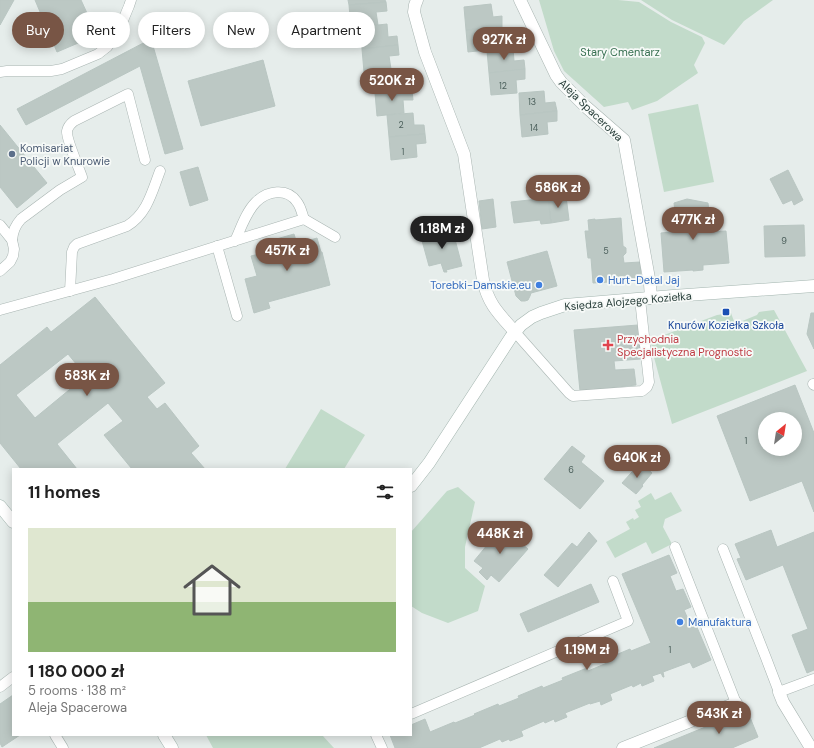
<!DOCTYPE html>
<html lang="en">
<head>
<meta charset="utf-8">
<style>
  body { margin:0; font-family:"DM Sans",sans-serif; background:#f2f2f2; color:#222; height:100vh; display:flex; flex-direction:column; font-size:15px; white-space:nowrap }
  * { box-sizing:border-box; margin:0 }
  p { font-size:13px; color:#767676 }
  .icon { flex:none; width:22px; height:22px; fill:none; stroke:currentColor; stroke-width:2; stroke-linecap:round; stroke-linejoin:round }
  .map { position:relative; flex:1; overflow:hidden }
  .side { position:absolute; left:12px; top:468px; width:400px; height:268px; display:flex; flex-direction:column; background:#fff; border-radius:0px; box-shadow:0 2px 10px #0003 }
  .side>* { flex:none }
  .hud { position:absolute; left:12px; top:12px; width:400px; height:36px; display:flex; gap:8px }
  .needle { width:26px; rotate:30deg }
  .controls { position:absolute; left:758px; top:412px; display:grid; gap:8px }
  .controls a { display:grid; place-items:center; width:44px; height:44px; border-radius:50%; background:#fff; box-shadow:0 2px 10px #0003; font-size:20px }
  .price { position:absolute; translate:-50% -34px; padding:0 9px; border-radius:14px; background:#785545; color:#fff; font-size:13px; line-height:26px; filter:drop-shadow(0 1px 2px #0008) }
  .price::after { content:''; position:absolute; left:50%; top:24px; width:12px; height:9px; margin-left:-6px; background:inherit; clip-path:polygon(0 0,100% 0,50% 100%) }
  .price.selected { background:#222; color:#fff }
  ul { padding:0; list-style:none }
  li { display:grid; align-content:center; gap:8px; height:212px; padding:0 16px }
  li+li { border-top:1px solid #e0e0e0 }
  li span { display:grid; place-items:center; height:124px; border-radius:0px; color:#555 }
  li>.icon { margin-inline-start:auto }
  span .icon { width:72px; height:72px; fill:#fffc; stroke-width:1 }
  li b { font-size:17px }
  h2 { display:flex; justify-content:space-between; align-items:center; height:48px; padding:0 16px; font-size:17px }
  .tag { padding:0 14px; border-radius:18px; background:#fff; box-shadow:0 2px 10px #0003; font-size:14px; line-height:36px }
  .tag.selected { background:#785545; color:#fff }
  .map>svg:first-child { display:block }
</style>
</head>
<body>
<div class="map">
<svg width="814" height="748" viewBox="0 0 814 748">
  <rect width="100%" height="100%" fill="#e6edeb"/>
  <g fill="#c2dbca">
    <polygon points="539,0 618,0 639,2 671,22 702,37 705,43 694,65 698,73 657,101 632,110 628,102 604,107 564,71 554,51"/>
    <polygon points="641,0 773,0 744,21 724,45 672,20"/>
    <polygon points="698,104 714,182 664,192 648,114"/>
    <polygon points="774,310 807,371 672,424 652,350 651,340 717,315 731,313 735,324 757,315 759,312"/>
    <polygon points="321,409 365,435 344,469 285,469"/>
    <polygon points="458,487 475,502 465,547 465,568 485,586 478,611 448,623 422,613 411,606 411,532 447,491"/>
    <polygon points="671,492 682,511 665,519 663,527 672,544 652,554 646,542 615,558 606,542 630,529 626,522 633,518 634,520 639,517 635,510 641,507 638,501 651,493 655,500"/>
    <polygon points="206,735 322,735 334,748 213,748"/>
  </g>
  <g fill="#bcc8c4" stroke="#b9c6c2" fill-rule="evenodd">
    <polygon points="0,0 14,0 0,25"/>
    <polygon points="35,0 81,0 97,35 57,52"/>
    <polygon points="348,0 385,0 386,2 349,5"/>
    <polygon points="386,2 387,11 376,12 378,25 351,28 349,5"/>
    <polygon points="491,4 493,17 502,16 502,27 466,30 464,7"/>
    <polygon points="387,24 388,37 397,36 398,45 362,49 360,27"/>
    <polygon points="502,27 503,36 494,37 495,49 468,52 466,30"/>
    <polygon points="151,39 183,149 165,154 140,66 26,125 17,109"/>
    <polygon points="398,45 399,55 389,56 391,69 364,72 362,49"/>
    <polygon points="513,48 514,61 524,60 525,69 489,73 487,51"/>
    <polygon points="263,60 275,106 201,126 188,81"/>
    <polygon points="400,69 401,81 411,80 412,90 375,93 373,71"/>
    <polygon points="525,69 525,79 516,80 517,93 491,95 489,73"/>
    <polygon points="412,90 413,100 403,100 404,113 377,116 375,93"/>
    <polygon points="544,91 545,103 555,102 557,111 520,115 519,93"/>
    <polygon points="557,111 557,121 547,122 548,134 522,137 520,115"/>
    <polygon points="413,113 414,125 424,125 425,134 389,137 387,115"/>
    <polygon points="0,125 47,183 17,208 0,187"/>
    <polygon points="425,134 426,143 416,144 417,157 391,160 389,137"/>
    <polygon points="198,167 208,200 190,206 180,172"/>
    <polygon points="788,170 803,200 794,205 792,200 783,204 770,179"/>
    <polygon points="566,196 569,220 551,223 548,198"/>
    <polygon points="548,198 551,223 541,224 540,220 514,223 511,202"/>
    <polygon points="493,199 496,227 482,229 479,201"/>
    <polygon points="687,199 708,203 710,220 704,223 705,232 726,231 729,263 703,265 703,270 693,271 693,270 664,272 661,233 690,230 689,223 676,221 674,203"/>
    <polygon points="621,218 623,246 626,248 626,253 623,256 624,263 640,262 641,280 593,283 591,258 588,258 585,231 589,231 588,220 595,219 595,220"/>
    <polygon points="804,225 805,256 765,257 764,226"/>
    <polygon points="452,228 462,266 446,270 447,272 444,272 441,263 429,266 421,237"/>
    <polygon points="294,234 297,244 317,238 321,252 322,252 330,285 268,302 270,308 254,313 245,279 257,276 251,256 276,250 273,240"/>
    <polygon points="547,251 557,286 531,293 530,296 528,300 525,301 521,301 516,296 507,262"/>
    <path d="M95,297L165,383L147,397L157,409L165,403L199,446L191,453L205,469H132L104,435L123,421L108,403L57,444L77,469H21L0,443V365L47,327L51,332ZM68,354L86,376L35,418L16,395Z"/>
    <polygon points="811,313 814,313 814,349 807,334"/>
    <polygon points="638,325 641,359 614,361 615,370 634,369 636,385 580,391 574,330"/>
    <path d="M795,385L814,433V512L802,481L750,501L717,416ZM765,419H795V449H765Z"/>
    <polygon points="572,446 585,456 581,462 604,481 580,509 544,479"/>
    <polygon points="640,463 652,473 642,485 643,486 636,494 622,483"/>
    <polygon points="502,527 528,549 499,582 491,575 487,580 479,572 483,568 474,561"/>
    <polygon points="771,530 777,547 814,532 814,670 807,673 792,635 808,629 783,565 746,580 737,559 741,558 735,544"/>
    <polygon points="589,532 597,541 558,587 544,575 572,543 577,547"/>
    <polygon points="669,555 677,573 670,576 676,591 683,589 691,607 684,610 691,626 696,625 711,660 693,668 690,662 663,672 664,677 663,677 661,673 652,676 654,681 642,686 641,683 633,687 632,685 610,694 612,700 601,705 600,701 590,704 590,703 565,713 567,717 555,722 554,719 545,723 544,721 521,731 523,736 510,741 509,739 502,742 500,739 479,748 395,748 390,735 411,735 411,725 425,719 430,732 454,722 455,723 475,715 474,714 498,704 499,706 519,698 518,696 542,686 543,688 563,680 562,678 587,668 588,671 607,663 606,659 630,649 631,651 651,643 622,574"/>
    <polygon points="591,584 599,602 528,632 520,614"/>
    <polygon points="13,695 13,735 20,735 2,747 0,743 0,704"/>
    <polygon points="747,710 758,737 732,748 654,748"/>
  </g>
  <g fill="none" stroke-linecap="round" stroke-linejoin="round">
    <defs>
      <g id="lane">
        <polyline points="0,72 7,71 51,71 62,69 98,54 107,47 119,30 129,6 131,0"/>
        <polyline points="304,219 335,237"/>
        <polyline points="0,225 12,240 14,249 13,256 10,262 0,271"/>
        <path d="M12,240C13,231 15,226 21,219L60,190L82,177C79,168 66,139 67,131C68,126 70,124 74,121L128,94L145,160"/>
        <polyline points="217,246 237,316"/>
        <path d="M70,291L72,252L74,247L77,244L127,226C147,214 152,192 160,171"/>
        <path d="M0,310L113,279L304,219C302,214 301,207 297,202C287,187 267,191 256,202C246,212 241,228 235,241"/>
        <polyline points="515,332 569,393 573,396 642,391 647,387 649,382 640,299"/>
        <polyline points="813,384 814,385"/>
        <polyline points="675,547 736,703"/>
        <polyline points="723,549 766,658 779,692 814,679"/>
        <polyline points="0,687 13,677"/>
        <polyline points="411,714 628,621 613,581"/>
        <polyline points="55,735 63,748"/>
        <polyline points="376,735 382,748"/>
      </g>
      <g id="street">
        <path d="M417,0L415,5L414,12L425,52L464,154L483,280C488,304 499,314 515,332"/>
        <polyline points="520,0 556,75 561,82 585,106 624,140 650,284 651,298"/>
        <polyline points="779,692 783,702 811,748"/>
        <polyline points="623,748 736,703"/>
      </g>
      <g id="secondary">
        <polyline points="411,486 429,463 511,337 521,325 532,317 541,313 565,305 673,296 814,286"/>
        <polyline points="0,506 13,522"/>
        <polyline points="164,735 172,748"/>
      </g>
    </defs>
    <use href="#lane" stroke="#a9b5b2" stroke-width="11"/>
    <use href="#street" stroke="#a9b5b2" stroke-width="13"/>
    <use href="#secondary" stroke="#a3b5af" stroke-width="13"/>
    <use href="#lane" stroke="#fff" stroke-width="10"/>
    <use href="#street" stroke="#fff" stroke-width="12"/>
    <use href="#secondary" stroke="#fff" stroke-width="12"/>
  </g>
  <circle fill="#5c6f8a" stroke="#f7faf8" stroke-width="1.5" cx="12" cy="154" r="4"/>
  <g fill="#3f7fe0" stroke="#f7faf8" stroke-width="1.5">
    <circle cx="600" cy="280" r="4"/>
    <circle cx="539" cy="285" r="4"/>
    <circle cx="680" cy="622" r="4"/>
  </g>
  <rect fill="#1a4fb4" stroke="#f7faf8" stroke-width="1.5" x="722" y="308" width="8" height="8" rx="2"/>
  <path fill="#e0444e" stroke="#f7faf8" stroke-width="1.5" d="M606 339h4v4h4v4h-4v4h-4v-4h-4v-4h4z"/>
  <g text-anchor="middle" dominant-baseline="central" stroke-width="3.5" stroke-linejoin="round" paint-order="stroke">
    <g font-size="9" fill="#4c605c">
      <text x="503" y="86">12</text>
      <text x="532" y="102">13</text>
      <text x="401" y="125">2</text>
      <text x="534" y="128">14</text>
      <text x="403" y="152">1</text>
      <text x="784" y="241">9</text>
      <text x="606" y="251">5</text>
      <text x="746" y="441">1</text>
      <text x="571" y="470">6</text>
      <text x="670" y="650">1</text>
    </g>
    <g font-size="11" fill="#366f50" stroke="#f7faf8">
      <text x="620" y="52">Stary Cmentarz</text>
    </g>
    <g font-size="11" fill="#273d39" stroke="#f7faf8">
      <text transform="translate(591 110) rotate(44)">Aleja Spacerowa</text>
      <text transform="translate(628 301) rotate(-5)">Księdza Alojzego Koziełka</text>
    </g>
    <g font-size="11" fill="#4e5e75" stroke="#f7faf8" text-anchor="start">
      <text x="20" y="148">Komisariat<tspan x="20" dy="13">Policji w Knurowie</tspan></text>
    </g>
    <g font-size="11" fill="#366cbe" stroke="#f7faf8" text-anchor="start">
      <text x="608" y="280">Hurt-Detal Jaj</text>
      <text x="531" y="285" text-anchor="end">Torebki-Damskie.eu</text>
      <text x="688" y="622">Manufaktura</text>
    </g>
    <g font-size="11" fill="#164399" stroke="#f7faf8">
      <text x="726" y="325">Knurów Koziełka Szkoła</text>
    </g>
    <g font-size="11" fill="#be3a42" stroke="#f7faf8" text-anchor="start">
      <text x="617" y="339">Przychodnia<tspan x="617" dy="13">Specjalistyczna Prognostic</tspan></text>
    </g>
  </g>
</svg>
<div class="controls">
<a><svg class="needle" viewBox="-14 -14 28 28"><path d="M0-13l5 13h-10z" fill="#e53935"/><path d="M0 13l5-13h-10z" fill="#767676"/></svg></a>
</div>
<b class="price" style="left:504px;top:61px">927K zł</b>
<b class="price" style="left:392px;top:102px">520K zł</b>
<b class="price" style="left:558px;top:209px">586K zł</b>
<b class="price" style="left:693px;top:241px">477K zł</b>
<b class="price selected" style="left:442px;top:250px">1.18M zł</b>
<b class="price" style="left:287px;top:272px">457K zł</b>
<b class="price" style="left:87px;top:397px">583K zł</b>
<b class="price" style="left:637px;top:479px">640K zł</b>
<b class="price" style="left:500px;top:555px">448K zł</b>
<b class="price" style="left:587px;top:671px">1.19M zł</b>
<b class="price" style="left:719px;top:735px">543K zł</b>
<div class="hud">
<a class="tag selected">Buy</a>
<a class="tag">Rent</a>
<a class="tag">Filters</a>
<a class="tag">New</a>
<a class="tag">Apartment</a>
</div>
<section class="side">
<h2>11 homes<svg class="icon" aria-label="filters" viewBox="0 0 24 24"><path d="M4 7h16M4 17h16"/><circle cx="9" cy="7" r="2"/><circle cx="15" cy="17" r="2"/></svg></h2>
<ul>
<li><span style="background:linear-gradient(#dfe7d0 60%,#8fb573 0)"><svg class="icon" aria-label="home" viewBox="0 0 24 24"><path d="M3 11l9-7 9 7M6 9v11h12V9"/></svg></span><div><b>1 180 000 zł</b><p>5 rooms · 138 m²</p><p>Aleja Spacerowa</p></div></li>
</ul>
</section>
</div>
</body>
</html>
